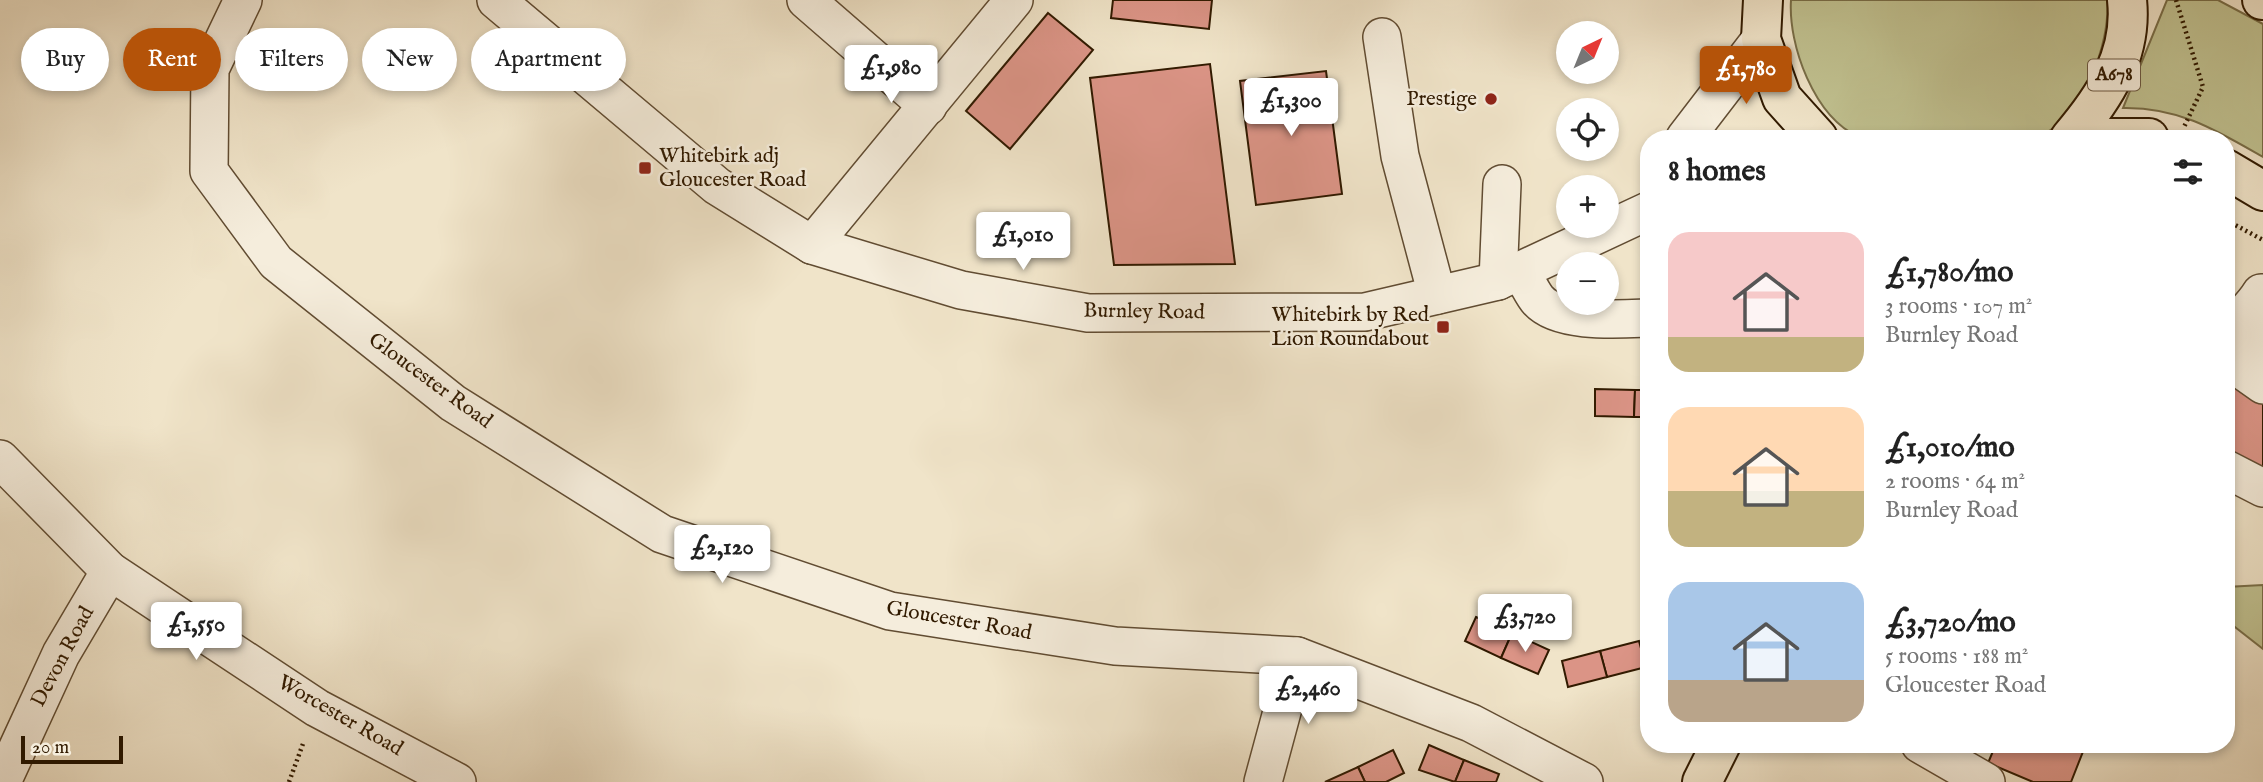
<!DOCTYPE html>
<html lang="en">
<head>
<meta charset="utf-8">
<style>
  body { margin:0; font-family:"IM FELL English",serif; background:#f6f6f6; color:#222; height:100vh; display:flex; flex-direction:column; font-size:26px; white-space:nowrap }
  * { box-sizing:border-box; margin:0 }
  p { font-size:23px; color:#767676 }
  .icon { flex:none; width:38px; height:38px; fill:none; stroke:currentColor; stroke-width:2; stroke-linecap:round; stroke-linejoin:round }
  .map { position:relative; flex:1; overflow:hidden }
  .sheet { position:absolute; left:1640px; top:130px; width:595px; height:623px; display:flex; flex-direction:column; background:#fff; border-radius:28px; box-shadow:0 4px 10px #0003 }
  .sheet>* { flex:none }
  .hud { position:absolute; left:21px; top:28px; width:665px; height:63px; display:flex; gap:14px }
  .needle { width:46px; rotate:43deg }
  .controls { position:absolute; left:1556px; top:21px; display:grid; gap:14px }
  .controls a { display:grid; place-items:center; width:63px; height:63px; border-radius:50%; background:#fff; box-shadow:0 4px 10px #0003; font-size:35px }
  .scale { position:absolute; left:21px; bottom:18px; width:102px; box-sizing:border-box; padding-left:7px; border:4px solid #311a00; border-top:0; font-size:19px; line-height:24px; white-space:nowrap; color:#311a00; -webkit-text-stroke:5px #f5eddc; paint-order:stroke }
  .price { position:absolute; translate:-50% -60px; padding:0 16px; border-radius:7px; background:#fff; color:#222; font-size:23px; line-height:46px; filter:drop-shadow(0 2px 4px #0008) }
  .price::after { content:''; position:absolute; left:50%; top:42px; width:21px; height:16px; margin-left:-10px; background:inherit; clip-path:polygon(0 0,100% 0,50% 100%) }
  .price.active { background:#b45309; color:#fff }
  ul { padding:0; list-style:none }
  li { display:flex; align-items:center; gap:21px; height:175px; padding:0 28px }
  li span { display:grid; place-items:center; flex:none; width:196px; height:140px; border-radius:21px; color:#555 }
  li>.icon { margin-inline-start:auto }
  span .icon { width:84px; height:84px; fill:#fffc; stroke-width:1 }
  li b { font-size:30px }
  h2 { display:flex; justify-content:space-between; align-items:center; height:84px; padding:0 28px; font-size:30px }
  .tag { padding:0 24px; border-radius:32px; background:#fff; box-shadow:0 4px 10px #0003; font-size:24px; line-height:63px }
  .tag.active { background:#b45309; color:#fff }
  .map>svg:first-child { display:block }
</style>
</head>
<body>
<div class="map">
<svg width="2263" height="782" viewBox="0 0 2263 782">
  <rect width="100%" height="100%" fill="#f0e4c9"/>
  <filter id="stains"><feTurbulence type="fractalNoise" baseFrequency=".00286" numOctaves="4"/><feColorMatrix values="0 0 0 0 .2 0 0 0 0 .09 0 0 0 0 .02 0 0 0 .5 -.17"/></filter>
  <radialGradient id="worn" r=".72"><stop offset=".6" stop-color="#630" stop-opacity="0"/><stop offset="1" stop-color="#630" stop-opacity=".3"/></radialGradient>
  <g fill="#c1c291" stroke="#796e48" stroke-width="2">
    <path d="M1791,0H2107C2111,45 2082,117 2039,137C2027,143 1981,138 1965,138C1944,138 1874,144 1859,137C1814,117 1788,45 1791,0Z"/>
    <path d="M2167,0H2218L2263,24V157C2216,130 2179,107 2123,108Z"/>
    <polygon points="2263,585 2263,649 2226,620 2226,587"/>
  </g>
  <g fill="#db9486" stroke="#311a00" stroke-width="2">
    <polygon points="1113,0 1212,0 1209,29 1111,18"/>
    <polygon points="1048,13 1093,50 1010,149 966,111"/>
    <polygon points="1210,64 1235,264 1114,265 1090,78"/>
    <polygon points="1326,71 1342,194 1256,205 1240,81"/>
    <polygon points="2238,380 2263,395 2263,479 2226,458 2226,401"/>
    <polygon points="1595,389 1635,390 1634,417 1595,416"/>
    <polygon points="1635,390 1648,390 1648,417 1634,417"/>
    <polygon points="1476,617 1512,633 1501,658 1465,641"/>
    <polygon points="1512,633 1549,650 1538,674 1501,658"/>
    <polygon points="1639,641 1646,667 1607,677 1600,651"/>
    <polygon points="1600,651 1607,677 1568,687 1562,661"/>
    <polygon points="1996,744 2086,744 2071,782 2033,782 1988,763"/>
    <polygon points="1429,745 1464,760 1455,782 1419,770"/>
    <polygon points="1393,750 1404,773 1386,782 1365,782 1358,767"/>
    <polygon points="1464,760 1499,774 1496,782 1455,782"/>
    <polygon points="1358,767 1365,782 1325,782"/>
  </g>
  <g fill="none" stroke-linecap="round" stroke-linejoin="round">
    <defs>
      <g id="minor">
        <polyline points="243,0 210,69 209,171 276,262 453,403 662,534 890,611 1115,646 1297,656 1471,723 1584,782"/>
        <polyline points="496,0 717,186 812,245 961,290 1088,313 1365,312 1498,281 1648,211"/>
        <polyline points="806,0 928,106"/>
        <polyline points="1382,37 1400,156 1437,295"/>
        <polyline points="1685,138 1761,39"/>
        <polyline points="812,245 1014,0"/>
        <path d="M1521,271C1526,280 1531,291 1537,299C1557,324 1620,319 1648,318"/>
        <polyline points="1498,281 1502,184"/>
        <polyline points="2252,308 2258,337 2246,373 2263,385"/>
        <path d="M2226,338C2235,320 2251,310 2261,293"/>
        <polyline points="0,459 110,571 317,708 457,782"/>
        <polyline points="2226,469 2263,488"/>
        <polyline points="1920,744 1986,782"/>
        <polyline points="2,782 61,654 110,571"/>
        <polyline points="1263,782 1297,656"/>
      </g>
      <polyline id="major" points="1702,782 1721,744"/>
      <g id="highway">
        <polyline points="1763,0 1761,39 1782,98 1818,138"/>
        <polyline points="2262,0 2263,0"/>
        <path d="M2070,138C2104,98 2133,55 2127,0"/>
        <polyline points="2081,138 2149,138"/>
        <polyline points="2226,169 2263,191"/>
      </g>
    </defs>
    <use href="#minor" stroke="#614c32" stroke-width="40"/>
    <use href="#major" stroke="#311a00" stroke-width="42"/>
    <use href="#highway" stroke="#311a00" stroke-width="42"/>
    <g stroke="#311a00" stroke-width="4.5" stroke-dasharray="2 3.5" stroke-linecap="butt">
      <polyline points="2176,0 2203,87 2184,127"/>
      <polyline points="2226,220 2263,240"/>
      <polyline points="289,782 304,741"/>
    </g>
    <use href="#minor" stroke="#f5eddc" stroke-width="37"/>
    <use href="#major" stroke="#f0e4c9" stroke-width="38"/>
    <use href="#highway" stroke="#f0e4c9" stroke-width="38"/>
  </g>
  <g fill="#8f2418" stroke="#f5eddc" stroke-width="2.5">
    <circle cx="1491" cy="99" r="7"/>
    <rect x="638" y="161" width="14" height="14" rx="3.5"/>
    <rect x="1436" y="320" width="14" height="14" rx="3.5"/>
  </g>
  <g text-anchor="middle" dominant-baseline="central" stroke-width="5" stroke-linejoin="round" paint-order="stroke">
    <rect fill="#f5eddc" stroke="#6c5942" stroke-width="2" x="2088" y="59.5" width="52" height="31" rx="5"/>
    <g font-size="19" font-weight="bold" fill="#311a00">
      <text x="2114" y="75">A678</text>
    </g>
    <g font-size="21" fill="#311a00" stroke="#f5eddc" text-anchor="end">
      <text x="1477" y="99">Prestige</text>
      <text x="659" y="156" text-anchor="start">Whitebirk adj<tspan x="659" dy="24">Gloucester Road</tspan></text>
      <text x="1429" y="315">Whitebirk by Red<tspan x="1429" dy="24">Lion Roundabout</tspan></text>
    </g>
    <g font-size="21" fill="#311a00" stroke="#f5eddc">
      <text transform="translate(1144 312) rotate(1)">Burnley Road</text>
      <text transform="translate(430 381) rotate(36)">Gloucester Road</text>
      <text transform="translate(959 621) rotate(10)">Gloucester Road</text>
      <text transform="translate(63 657) rotate(-62)">Devon Road</text>
      <text transform="translate(340 716) rotate(30)">Worcester Road</text>
    </g>
  </g>
  <rect width="100%" height="100%" filter="url(#stains)"/>
  <rect width="100%" height="100%" fill="url(#worn)"/>
</svg>
<div class="controls">
<a><svg class="needle" viewBox="-14 -14 28 28"><path d="M0-13l5 13h-10z" fill="#e53935"/><path d="M0 13l5-13h-10z" fill="#767676"/></svg></a>
<a><svg class="icon" aria-label="locate" viewBox="0 0 24 24"><circle cx="12" cy="12" r="6"/><path d="M12 2v4M12 18v4M2 12h4M18 12h4"/></svg></a>
<a>+</a>
<a>−</a>
</div>
<div class="scale">20 m</div>
<b class="price" style="left:891px;top:105px">£1,980</b>
<b class="price active" style="left:1746px;top:106px">£1,780</b>
<b class="price" style="left:1291px;top:138px">£1,300</b>
<b class="price" style="left:1023px;top:272px">£1,010</b>
<b class="price" style="left:722px;top:585px">£2,120</b>
<b class="price" style="left:1525px;top:654px">£3,720</b>
<b class="price" style="left:196px;top:662px">£1,550</b>
<b class="price" style="left:1308px;top:726px">£2,460</b>
<div class="hud">
<a class="tag">Buy</a>
<a class="tag active">Rent</a>
<a class="tag">Filters</a>
<a class="tag">New</a>
<a class="tag">Apartment</a>
</div>
<section class="sheet">
<h2>8 homes<svg class="icon" aria-label="filters" viewBox="0 0 24 24"><path d="M4 7h16M4 17h16"/><circle cx="9" cy="7" r="2"/><circle cx="15" cy="17" r="2"/></svg></h2>
<ul>
<li><span style="background:linear-gradient(#f6c9c9 75%,#c2b280 0)"><svg class="icon" aria-label="home" viewBox="0 0 24 24"><path d="M3 11l9-7 9 7M6 9v11h12V9"/></svg></span><div><b>£1,780/mo</b><p>3 rooms · 107 m²</p><p>Burnley Road</p></div></li>
<li><span style="background:linear-gradient(#ffd9b3 60%,#c2b280 0)"><svg class="icon" aria-label="home" viewBox="0 0 24 24"><path d="M3 11l9-7 9 7M6 9v11h12V9"/></svg></span><div><b>£1,010/mo</b><p>2 rooms · 64 m²</p><p>Burnley Road</p></div></li>
<li><span style="background:linear-gradient(#a9c7e8 70%,#b9a48a 0)"><svg class="icon" aria-label="home" viewBox="0 0 24 24"><path d="M3 11l9-7 9 7M6 9v11h12V9"/></svg></span><div><b>£3,720/mo</b><p>5 rooms · 188 m²</p><p>Gloucester Road</p></div></li>
</ul>
</section>
</div>
</body>
</html>
